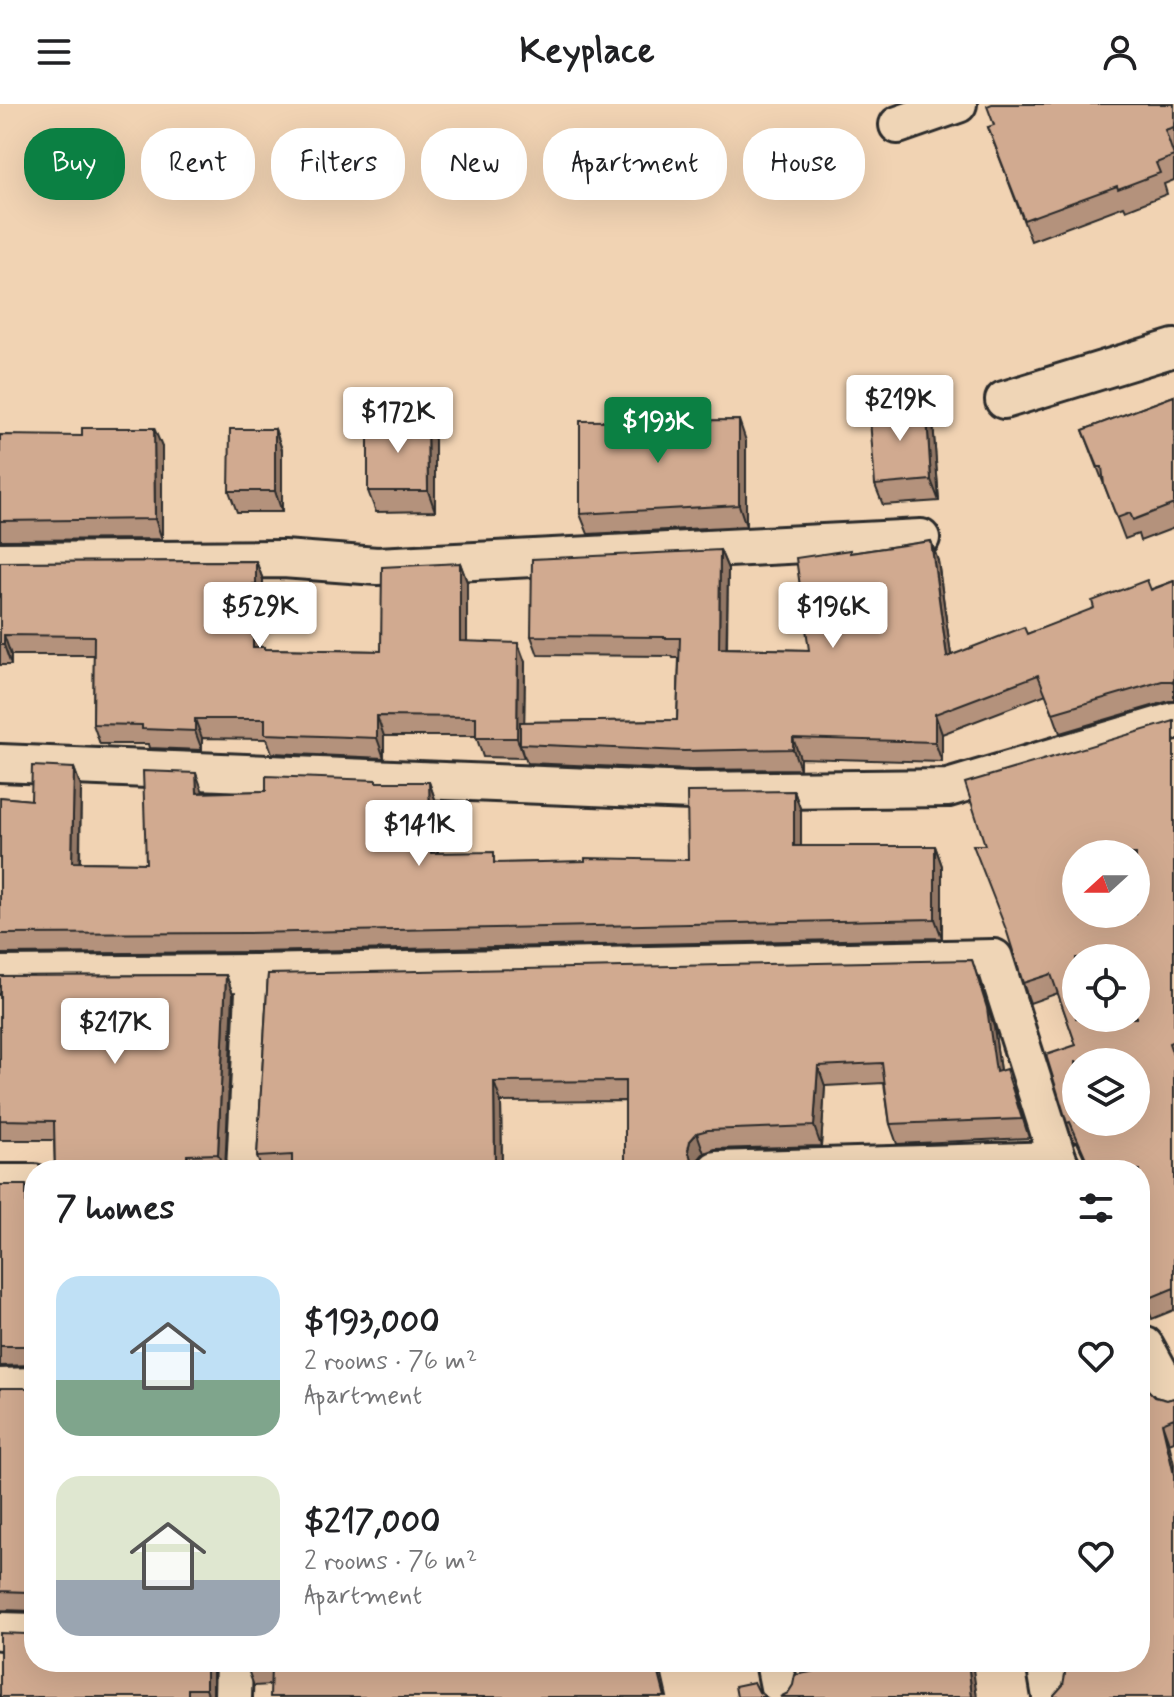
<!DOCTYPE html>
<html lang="en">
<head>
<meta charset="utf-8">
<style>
  body { margin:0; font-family:Mynerve,sans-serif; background:#f6f6f6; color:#202124; height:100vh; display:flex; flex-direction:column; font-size:30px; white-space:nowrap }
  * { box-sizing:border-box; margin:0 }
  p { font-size:26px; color:#757577 }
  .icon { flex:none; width:44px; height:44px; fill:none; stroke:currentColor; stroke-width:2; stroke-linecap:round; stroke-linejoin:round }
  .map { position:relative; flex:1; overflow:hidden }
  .drawer { position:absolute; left:24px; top:1056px; width:1126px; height:512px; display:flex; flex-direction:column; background:#fff; border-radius:32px; box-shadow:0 8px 32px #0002 }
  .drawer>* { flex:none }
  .banner { position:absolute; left:24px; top:24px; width:1126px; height:72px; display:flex; gap:16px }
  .needle { width:52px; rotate:249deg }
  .tools { position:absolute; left:1062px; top:736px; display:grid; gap:16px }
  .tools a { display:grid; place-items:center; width:88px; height:88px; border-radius:50%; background:#fff; box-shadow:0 8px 32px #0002; font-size:40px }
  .price { position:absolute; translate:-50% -68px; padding:0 18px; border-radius:8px; background:#fff; color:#222; font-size:26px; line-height:52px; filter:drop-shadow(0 2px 4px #0008) }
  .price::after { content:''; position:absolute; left:50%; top:48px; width:24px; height:18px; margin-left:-12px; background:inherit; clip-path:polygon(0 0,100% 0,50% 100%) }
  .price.current { background:#0b8043; color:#fff }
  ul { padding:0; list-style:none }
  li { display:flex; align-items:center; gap:24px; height:200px; padding:0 32px }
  li span { display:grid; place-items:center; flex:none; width:224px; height:160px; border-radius:24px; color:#555 }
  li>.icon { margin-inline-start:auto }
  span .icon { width:96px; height:96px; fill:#fffc; stroke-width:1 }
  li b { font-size:34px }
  h2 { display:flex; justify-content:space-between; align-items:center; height:96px; padding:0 32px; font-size:34px }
  .pill { padding:0 28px; border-radius:32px; background:#fff; box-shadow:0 8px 32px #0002; font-size:28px; line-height:72px }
  .pill.current { background:#0b8043; color:#fff }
  header { display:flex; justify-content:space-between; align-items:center; height:104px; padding:0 32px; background:#fff; font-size:36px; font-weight:700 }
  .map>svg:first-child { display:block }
</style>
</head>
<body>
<header><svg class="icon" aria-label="menu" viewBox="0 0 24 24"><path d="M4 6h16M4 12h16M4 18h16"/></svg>Keyplace<svg class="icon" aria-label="person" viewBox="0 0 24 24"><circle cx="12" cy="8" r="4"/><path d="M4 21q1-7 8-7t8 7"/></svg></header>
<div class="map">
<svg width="1174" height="1593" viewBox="0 0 1174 1593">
  <rect width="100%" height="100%" fill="#f1d3b3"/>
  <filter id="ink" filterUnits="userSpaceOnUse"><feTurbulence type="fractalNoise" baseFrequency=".0125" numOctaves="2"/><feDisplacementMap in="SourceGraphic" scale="16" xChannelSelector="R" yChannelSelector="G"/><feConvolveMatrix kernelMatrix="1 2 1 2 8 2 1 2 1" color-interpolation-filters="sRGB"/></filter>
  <g filter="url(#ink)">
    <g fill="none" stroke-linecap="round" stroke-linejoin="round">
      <defs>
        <g id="street">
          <polyline points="898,21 958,0"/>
          <polyline points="1004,296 1174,244"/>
          <polyline points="0,457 283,455 377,462 921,434"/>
          <polyline points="0,659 691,687 948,684 1174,617"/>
          <polyline points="0,871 255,869"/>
          <polyline points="245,1066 255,869 994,854 1058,1056"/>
          <polyline points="716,1066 1058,1056 1063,1066"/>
          <polyline points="0,1079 34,1079"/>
          <polyline points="1140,1242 1145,1242 1174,1295"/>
          <polyline points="0,1283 34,1282"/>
          <polyline points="0,1527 34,1528"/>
          <polyline points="774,1558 781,1593"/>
          <polyline points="1045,1558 1051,1593"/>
          <polyline points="233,1593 234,1558"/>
        </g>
      </defs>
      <use href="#street" stroke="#2b2b2b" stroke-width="42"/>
      <use href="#street" stroke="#efd5b6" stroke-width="36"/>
    </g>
    <g fill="#b4927c" stroke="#2b2b2b" stroke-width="2" fill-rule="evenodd">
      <polygon points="1174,0 1174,46 1172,47 1174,51 1174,76 1164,80 1167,90 1126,106 1124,102 1031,137 988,23"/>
      <polygon points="1174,292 1174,424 1140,437 1138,430 1125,435 1083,326"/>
      <polygon points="926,297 933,318 939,397 883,401 875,381"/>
      <polygon points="427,316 435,336 435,407 376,408 368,387"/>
      <polygon points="275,325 282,346 282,408 237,408 229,387"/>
      <polygon points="0,331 162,343 162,435 0,436"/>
      <polygon points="746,337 746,422 588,430 580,410"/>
      <polygon points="931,437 938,457 951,551 1027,530 1174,477 1174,597 1169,597 1060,629 1046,590 942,630 942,658 800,654 800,665 691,666 527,659 524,651 524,654 483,653 476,632 384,632 384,654 272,649 267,635 202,634 202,646 149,644 148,640 100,640 93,620 94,551 11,551 11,561 0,561 0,458 256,457 263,476 263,499 260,499 260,543 265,545 381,547 460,459 467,478 467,538 525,558 524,618 677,616 679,554 673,554 672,552 538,551 531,532 720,446 728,465 727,544 809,546 851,449"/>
      <polygon points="1174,617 1174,1206 1152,1215 1143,1193 1140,1194 1140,1066 1090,1066 1077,1038 1074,1038 1067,1019 1076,941 1058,889 1030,899 1023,879 985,741"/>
      <polygon points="74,664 81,683 80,758 146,759 203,689 266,687 377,678 429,678 436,698 438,749 498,759 688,756 794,687 801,707 801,742 935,742 942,762 942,834 255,848 0,850 0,693 31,696"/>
      <path d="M268,870L979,875L994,923L1000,967L1013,984L1029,1034L897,1040L890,1020L884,979L825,982L821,1042L715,1045L704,1049L697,1057L696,1062L703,1066H262L257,1053ZM625,997V1064H502L501,998Z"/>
      <polygon points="226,871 233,890 225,1066 55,1066 54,1036 0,1036 0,872"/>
      <polygon points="0,1081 33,1100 34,1261 0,1262"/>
      <polygon points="34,1281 34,1507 0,1506 0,1284 28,1284"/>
      <polygon points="1148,1286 1155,1293 1167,1296 1174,1294 1174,1337 1169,1339 1140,1558"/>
      <polygon points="26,1530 213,1558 213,1593 0,1593"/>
      <polygon points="659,1558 254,1582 247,1563"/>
    </g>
    <g fill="#927765" stroke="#2b2b2b" stroke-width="2">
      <polygon points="926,297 933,318 939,397 931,376"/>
      <polygon points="427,316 435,336 435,407 428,387"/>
      <polygon points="739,316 746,337 746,422 739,401"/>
      <polygon points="154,324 162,343 162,435 155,415"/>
      <polygon points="275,325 282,346 282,408 275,387"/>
      <polygon points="931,437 938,457 954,572 947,553"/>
      <polygon points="720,446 728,465 726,564 719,544"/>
      <polygon points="256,457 263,476 263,499 256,480"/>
      <polygon points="460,459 467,478 467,557 460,537"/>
      <polygon points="253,480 260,499 260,563 253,543"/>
      <polygon points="4,531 11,551 11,561 4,541"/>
      <polygon points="518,539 525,558 524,640 520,640 524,654 517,634"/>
      <polygon points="935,610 942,630 942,658 935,638"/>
      <polygon points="377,612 384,632 384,654 377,634"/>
      <polygon points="195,615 202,634 202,646 195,627"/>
      <polygon points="793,634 800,654 800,665 793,645"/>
      <polygon points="74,664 81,683 79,778 72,758"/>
      <polygon points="196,669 203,688 197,689"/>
      <polygon points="429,678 436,698 438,768 431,749"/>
      <polygon points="794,687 801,707 801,762 794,742"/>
      <polygon points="935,742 942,762 942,834 935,815"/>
      <polygon points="972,856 994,923 1003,988 996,968"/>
      <polygon points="226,871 233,890 225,1066 224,1066 218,1050"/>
      <polygon points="818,962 825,982 821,1042 814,1022"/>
      <polygon points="494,978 501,998 502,1066 495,1064"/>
      <polygon points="697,1029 704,1049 697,1057 694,1066 688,1046 690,1037"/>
      <polygon points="187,1051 193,1066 187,1066"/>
      <polygon points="26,1081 33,1100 33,1186 26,1166"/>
      <polygon points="1162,1319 1169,1339 1174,1360 1174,1371"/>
      <polygon points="206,1558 213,1558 213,1593 209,1593 206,1585"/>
      <polygon points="656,1558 659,1558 667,1593 665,1593"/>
      <polygon points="968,1558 972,1558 977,1593 972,1593"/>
    </g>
    <g fill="#d1aa90" stroke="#2b2b2b" stroke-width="2" fill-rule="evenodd">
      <polygon points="992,0 1174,0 1174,23 1165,26 1174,52 1156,59 1160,69 1118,85 1117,82 1024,116 988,23 994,21 987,2"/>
      <polygon points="1174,292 1174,400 1133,416 1130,409 1117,414 1104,380 1102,363 1098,363 1083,326"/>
      <polygon points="926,297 931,376 875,381 869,302"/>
      <polygon points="368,315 427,316 428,387 368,387"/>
      <polygon points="739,316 739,401 580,410 580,317"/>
      <polygon points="82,324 154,324 155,415 0,417 0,331 82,332"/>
      <polygon points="230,325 275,325 275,387 229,387"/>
      <polygon points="931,437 947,553 1024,523 1027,530 1094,504 1092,497 1147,476 1151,486 1174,477 1174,578 1171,577 1162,577 1053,609 1038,571 935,610 935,638 793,634 793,645 684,647 520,640 520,618 677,616 680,534 666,534 666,533 531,532 532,455 720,446 719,544 809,546 796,454 850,446 850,449"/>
      <polygon points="256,457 256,480 253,480 253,543 264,543 264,545 381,547 382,463 460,459 460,537 518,539 517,634 476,634 476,613 377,612 377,634 265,630 265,615 195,615 195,627 142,625 142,621 93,620 94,532 4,531 4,541 0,541 0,458"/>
      <path d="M1174,617V937L1169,939L1174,954V1184L1145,1196L1140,1183V1066H1091L1070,1018L1067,1019L1046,951L1076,941L1051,870L1023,879L1007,828L973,741H985L965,679ZM1076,750H1136V810H1076ZM1076,854H1136V914H1076ZM1076,958H1136V1018H1076Z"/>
      <polygon points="32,662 74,664 72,758 146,759 143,667 196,669 197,689 266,687 266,672 376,676 376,678 429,678 431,749 494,748 494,759 585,757 585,754 688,756 687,688 794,687 794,742 935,742 935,815 248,829 0,830 0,693 31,696"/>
      <path d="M972,856L987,904L996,968L1006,965L1022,1015L890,1020L882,959L818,962L814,1022L708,1026L697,1029L690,1037L688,1046L692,1058L700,1065L703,1066H292V1051L257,1053L268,870ZM625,977V1064H495L494,978Z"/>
      <polygon points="226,871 218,1050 187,1051 187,1066 55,1066 54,1017 0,1016 0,872"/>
      <polygon points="999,1059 1000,1066 761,1066"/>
      <polygon points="0,1081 26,1081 26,1166 34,1166 34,1244 27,1242 0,1242"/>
      <polygon points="1140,1270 1148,1286 1155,1293 1167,1296 1174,1294 1174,1314 1162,1319 1174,1371 1174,1593 1054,1593 1054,1591 1063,1581 1065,1570 1062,1558 1140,1558"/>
      <polygon points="34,1281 34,1490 28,1488 0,1487 0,1284 28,1284"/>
      <polygon points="34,1528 34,1558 206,1558 206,1585 188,1585 188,1593 0,1593 0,1529 26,1530"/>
      <polygon points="247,1558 656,1558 665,1593 270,1593 271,1562 247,1563"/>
      <polygon points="862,1558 968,1558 972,1593 780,1593 788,1589 793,1581 795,1571"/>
      <polygon points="754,1578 759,1588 766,1593 737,1593 735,1582"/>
    </g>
  </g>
</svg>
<div class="tools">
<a><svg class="needle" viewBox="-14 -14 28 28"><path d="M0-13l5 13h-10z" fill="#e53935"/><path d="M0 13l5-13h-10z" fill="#757577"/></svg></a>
<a><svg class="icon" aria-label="locate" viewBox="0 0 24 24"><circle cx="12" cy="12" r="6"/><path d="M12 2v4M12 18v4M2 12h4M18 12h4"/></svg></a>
<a><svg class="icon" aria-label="layers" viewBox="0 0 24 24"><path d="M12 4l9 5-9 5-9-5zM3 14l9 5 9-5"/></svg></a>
</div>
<b class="price" style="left:900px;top:339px">$219K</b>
<b class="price" style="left:398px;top:351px">$172K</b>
<b class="price current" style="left:658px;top:361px">$193K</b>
<b class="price" style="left:260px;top:546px">$529K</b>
<b class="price" style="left:833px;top:546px">$196K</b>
<b class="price" style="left:419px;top:764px">$141K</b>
<b class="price" style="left:115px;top:962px">$217K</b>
<div class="banner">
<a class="pill current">Buy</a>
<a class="pill">Rent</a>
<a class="pill">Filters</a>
<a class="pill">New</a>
<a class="pill">Apartment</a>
<a class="pill">House</a>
</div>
<section class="drawer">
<h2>7 homes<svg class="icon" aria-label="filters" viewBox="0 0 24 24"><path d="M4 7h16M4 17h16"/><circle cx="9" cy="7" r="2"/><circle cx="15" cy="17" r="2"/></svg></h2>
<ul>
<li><span style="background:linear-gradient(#bfe0f5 65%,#7fa58c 0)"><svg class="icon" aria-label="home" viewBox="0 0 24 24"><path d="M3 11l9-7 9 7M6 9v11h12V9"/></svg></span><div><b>$193,000</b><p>2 rooms · 76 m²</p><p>Apartment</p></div><svg class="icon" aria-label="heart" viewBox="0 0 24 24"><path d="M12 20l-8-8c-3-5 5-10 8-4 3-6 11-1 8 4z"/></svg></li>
<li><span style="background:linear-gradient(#dfe7d0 65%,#9aa5b1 0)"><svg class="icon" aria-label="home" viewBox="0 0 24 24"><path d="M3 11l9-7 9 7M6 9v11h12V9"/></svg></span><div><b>$217,000</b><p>2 rooms · 76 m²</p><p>Apartment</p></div><svg class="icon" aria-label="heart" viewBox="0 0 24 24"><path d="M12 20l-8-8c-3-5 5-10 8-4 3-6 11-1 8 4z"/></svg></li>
</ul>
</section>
</div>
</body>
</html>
